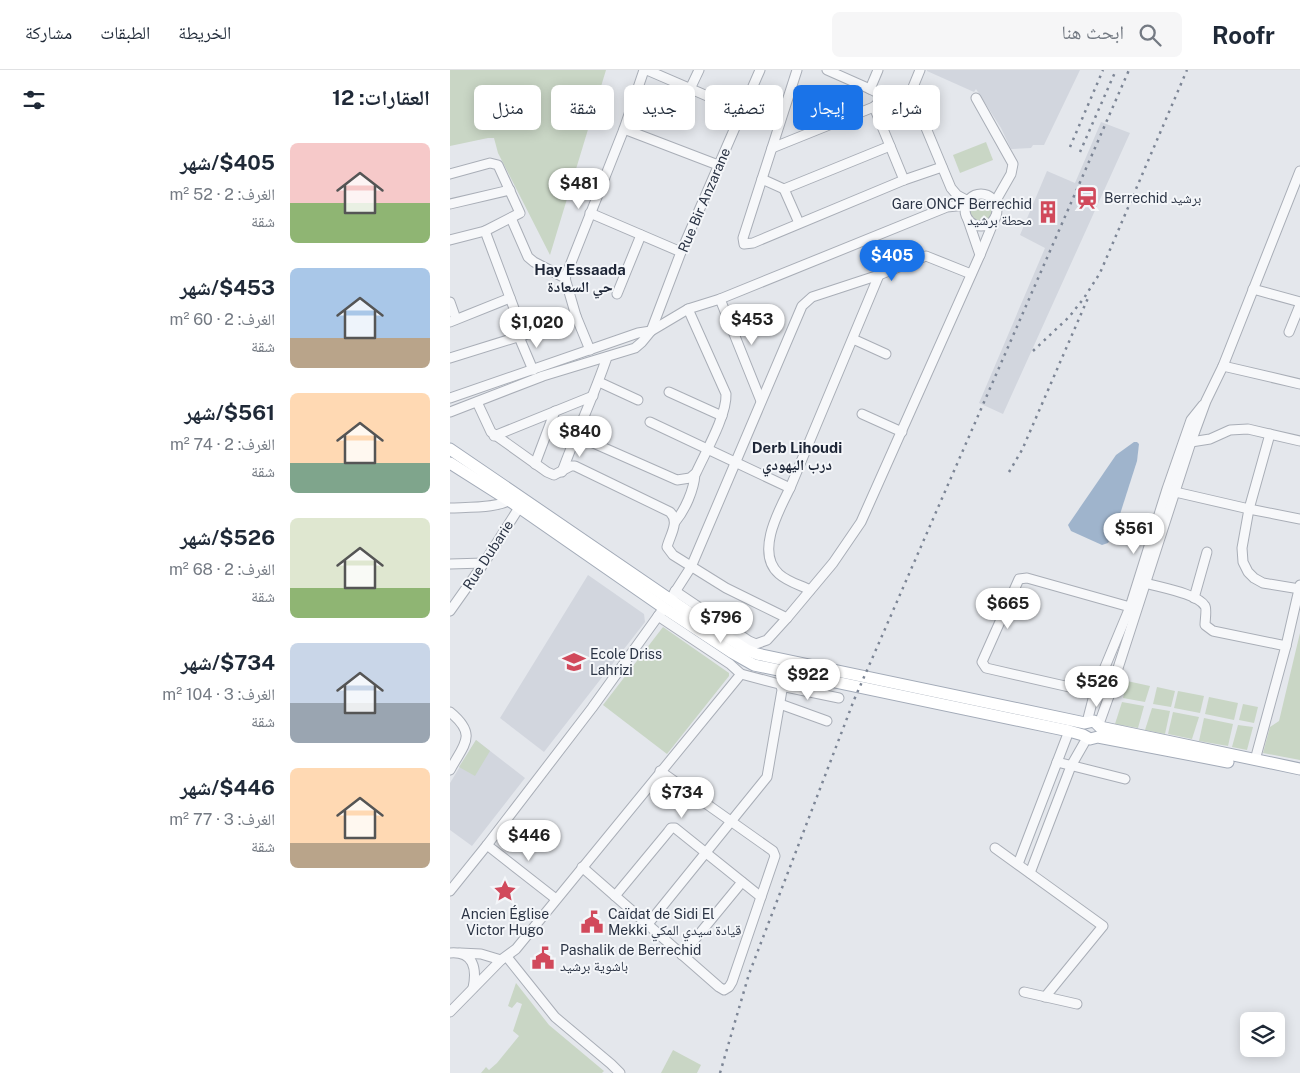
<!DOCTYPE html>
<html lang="ar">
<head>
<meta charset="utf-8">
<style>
  body { margin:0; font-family:"Public Sans","Noto Naskh Arabic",sans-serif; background:#f6f6f7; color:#1f2937; direction:rtl; height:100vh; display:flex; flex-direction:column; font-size:19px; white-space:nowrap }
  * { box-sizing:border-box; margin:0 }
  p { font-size:16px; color:#747a83 }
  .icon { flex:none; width:28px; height:28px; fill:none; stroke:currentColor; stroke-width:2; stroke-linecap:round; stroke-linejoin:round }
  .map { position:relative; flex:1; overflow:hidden; direction:ltr }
  .sheet { display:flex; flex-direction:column; background:#fff; width:450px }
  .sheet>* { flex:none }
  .hud { position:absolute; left:15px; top:15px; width:475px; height:45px; direction:rtl; display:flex; gap:10px }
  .controls { position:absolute; left:790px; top:942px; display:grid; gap:10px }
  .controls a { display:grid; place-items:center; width:45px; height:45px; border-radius:8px; background:#fff; box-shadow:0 2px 12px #0003; font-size:25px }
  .price { position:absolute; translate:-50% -42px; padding:0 11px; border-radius:18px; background:#fff; color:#222; font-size:16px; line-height:32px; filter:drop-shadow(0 1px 2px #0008) }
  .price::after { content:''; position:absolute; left:50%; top:30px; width:15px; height:11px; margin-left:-8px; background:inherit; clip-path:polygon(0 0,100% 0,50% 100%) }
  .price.current { background:#1a73e8; color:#fff }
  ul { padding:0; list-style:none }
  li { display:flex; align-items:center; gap:15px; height:125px; padding:0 20px }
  li span { display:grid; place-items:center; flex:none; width:140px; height:100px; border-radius:8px; color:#555 }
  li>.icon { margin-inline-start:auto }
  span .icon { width:60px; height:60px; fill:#fffc; stroke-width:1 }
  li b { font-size:21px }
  h2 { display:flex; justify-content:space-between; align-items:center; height:60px; padding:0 20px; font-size:21px }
  .tag { padding:0 18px; border-radius:8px; background:#fff; box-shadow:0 2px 12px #0003; font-size:18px; line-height:45px }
  .tag.current { background:#1a73e8; color:#fff }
  header { display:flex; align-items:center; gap:30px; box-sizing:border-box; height:70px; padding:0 25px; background:#fff; border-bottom:1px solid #e0e1e3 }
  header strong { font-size:24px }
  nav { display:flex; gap:28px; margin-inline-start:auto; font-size:18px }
  .search { width:350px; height:45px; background:#f6f6f7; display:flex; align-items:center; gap:12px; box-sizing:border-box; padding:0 18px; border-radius:8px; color:#747a83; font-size:19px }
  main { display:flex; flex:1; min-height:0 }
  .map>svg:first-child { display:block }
</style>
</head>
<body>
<header>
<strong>Roofr</strong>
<div class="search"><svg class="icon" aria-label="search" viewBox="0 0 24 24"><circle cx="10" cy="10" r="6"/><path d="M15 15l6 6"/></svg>ابحث هنا</div>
<nav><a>الخريطة</a><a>الطبقات</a><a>مشاركة</a></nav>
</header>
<main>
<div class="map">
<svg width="850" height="1003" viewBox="0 0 850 1003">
  <rect width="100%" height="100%" fill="#e4e7ec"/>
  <g fill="#d2d6de">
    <polygon points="477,0 630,0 594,75 583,75 581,78 561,79 551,58 526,19 524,22 477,1"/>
    <polygon points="651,52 680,63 553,344 529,333 595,178 570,165 597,101 625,113"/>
    <polygon points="138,505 194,544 195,552 94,682 50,648"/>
    <polygon points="26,670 75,708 22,776 0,760 0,713"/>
  </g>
  <g fill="#c9d6c5">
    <polygon points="0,0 156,0 100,185 48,83 44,68 38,68 0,76"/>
    <polygon points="536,72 543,90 510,103 503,85"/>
    <circle cx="531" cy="140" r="11"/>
    <polygon points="213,557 279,603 279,606 217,684 153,635"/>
    <polygon points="850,563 850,690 813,683 820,657 829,651"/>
    <polygon points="677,611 700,616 695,632 673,628"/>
    <polygon points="707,617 725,621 721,637 703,634"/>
    <polygon points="728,621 754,626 750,643 724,638"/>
    <polygon points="759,627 788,633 784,650 755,644"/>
    <polygon points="672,632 694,636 688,658 665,654"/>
    <polygon points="793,634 808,637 804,653 789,650"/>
    <polygon points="702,638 720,641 715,664 695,660"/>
    <polygon points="723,642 749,647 742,669 718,664"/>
    <polygon points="754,648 783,654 778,676 749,671"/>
    <polygon points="788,655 803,657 797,680 782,677"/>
    <polygon points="26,670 40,681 25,706 9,697"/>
    <polygon points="66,913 99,955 154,1001 152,1003 31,1003 36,997 39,1000 47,993 69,966 63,961 72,934 67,932 62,938 58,936"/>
    <polygon points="223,980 251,995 247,1003 211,1003"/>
  </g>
  <polygon fill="#9fb4cc" points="684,372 687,372 689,374 687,391 664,463 658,473 652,475 621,461 618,455 666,385"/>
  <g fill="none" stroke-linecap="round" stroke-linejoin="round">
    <defs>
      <g id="minor">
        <polyline points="197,0 292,41"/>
        <polyline points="347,0 293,168 294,174 303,173 454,110 492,97"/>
        <polyline points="377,0 420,19"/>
        <path d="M428,0L420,19C426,22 430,23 430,31L424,37L454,110"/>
        <polyline points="470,0 461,22 501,118 507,125 518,131"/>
        <polyline points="240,19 249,0"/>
        <polyline points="526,28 563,94 561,104 545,132"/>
        <polyline points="174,59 268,95"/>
        <polyline points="322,78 461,22"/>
        <polyline points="0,104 40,93 48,95 70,143 35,161 0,170"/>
        <polyline points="312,109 334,119 440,76"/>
        <polyline points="334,119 349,153"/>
        <circle cx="531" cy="140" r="16"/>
        <polyline points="0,134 60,120"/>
        <polyline points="140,143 231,182"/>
        <polyline points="61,148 78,187 84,192 115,208"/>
        <polyline points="518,150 530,185"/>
        <polyline points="35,161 74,265"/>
        <polyline points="803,219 850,232"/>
        <polyline points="167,224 191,165"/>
        <polyline points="270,229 311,331"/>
        <polyline points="0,232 6,249"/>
        <polyline points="0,252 60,228"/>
        <polyline points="839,262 850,235"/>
        <polyline points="69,267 83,300"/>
        <polyline points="403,269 436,284"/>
        <polyline points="140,280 126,246 115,208 174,59 194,0"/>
        <polyline points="0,288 74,265 126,246"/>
        <polyline points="773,296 850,314"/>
        <polyline points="149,312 188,330"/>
        <polyline points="219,322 272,346"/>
        <polyline points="0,328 188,263 201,261 238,239 270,229 497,137 516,135"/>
        <path d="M27,332L41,362L97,402L104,405L121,396H125L220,442C230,452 220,465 217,477L223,485L276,518L337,548"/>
        <polyline points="0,342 93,306 185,278 192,272 201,261 231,182 310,0"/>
        <polyline points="412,344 452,362"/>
        <polyline points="200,352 340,418"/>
        <polyline points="820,364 799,439 792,478 793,492 798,502 804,508 813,513 850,519"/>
        <path d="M125,365L227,410L240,408L246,403C255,383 277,345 276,324L238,239"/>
        <polyline points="44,366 143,326"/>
        <polyline points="741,372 760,369 780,360 798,359 850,371"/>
        <polyline points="85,394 105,341"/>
        <path d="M112,402C126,363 144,326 157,287"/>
        <polyline points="721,421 799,439 850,449"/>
        <path d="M0,438C14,437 54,439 63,427"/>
        <path d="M225,452C235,440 244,420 245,404"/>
        <polyline points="0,494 34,493"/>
        <path d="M692,512C707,517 747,523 755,536C757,539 755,550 755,555L763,561L836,576"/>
        <path d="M360,520C350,515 338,512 329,504C305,483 329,440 340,418L429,205"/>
        <polyline points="225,521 299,571 306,574 317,570 337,548 383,493 411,452 530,185 546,146"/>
        <polyline points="223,525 241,497 352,236 362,227 429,205 476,186 521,204"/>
        <polyline points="744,528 757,482"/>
        <polyline points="0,541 34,493 72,433"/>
        <polyline points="331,616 389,628"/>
        <polyline points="659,626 536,598 532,592 569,509 577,508 680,537"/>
        <polyline points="330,634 377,651"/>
        <path d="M0,642C28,665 14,674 0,700"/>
        <polyline points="637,652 645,621 680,537 717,419 741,350 753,335"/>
        <polyline points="649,654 659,626 741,372 756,331 773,296 850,101"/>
        <polyline points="805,690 836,576 850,515"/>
        <polyline points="607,692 675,709"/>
        <polyline points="37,775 106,829"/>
        <polyline points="545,778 653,856 595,927"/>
        <polyline points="568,794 619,661"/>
        <polyline points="132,797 269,917 274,920 279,917 282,912 325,786 323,781 210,701"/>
        <polyline points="580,803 621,696 637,668"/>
        <polyline points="0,821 37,775 142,638 211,542"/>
        <polyline points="165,826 218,762 221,758 225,758 311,827"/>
        <polyline points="198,854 317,707 332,620 331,616 329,614 291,604 280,594 208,546"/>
        <path d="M0,883C24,881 27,899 23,918"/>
        <polyline points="10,883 31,884 51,890"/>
        <polyline points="232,885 292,812"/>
        <polyline points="57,887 105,947 161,994 170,1003"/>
        <polyline points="574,922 627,934"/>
        <polyline points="0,942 51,890 66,879 291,604"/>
      </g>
      <g id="major">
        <polyline points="0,379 234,539 297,580 307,584 635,653 644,651 650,657 850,699"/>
        <polyline points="0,393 60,431 214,538 281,582 304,595 619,661 633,665 640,669 648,667 778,692"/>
      </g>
    </defs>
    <use href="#minor" stroke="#a9aeb7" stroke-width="11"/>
    <use href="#major" stroke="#a3abb8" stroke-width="13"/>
    <use href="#minor" stroke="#f7f8fa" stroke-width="9"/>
    <use href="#major" stroke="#fff" stroke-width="11"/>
    <g stroke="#7d8696" stroke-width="2.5" stroke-dasharray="2.5 5" stroke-linecap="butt">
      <polyline points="620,77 653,0"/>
      <polyline points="630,82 666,0"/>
      <polyline points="583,281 619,247 634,228 650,203 737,0"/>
      <polyline points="559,402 572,380 638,228"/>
      <polyline points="270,1003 299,904 404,630 679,0"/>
    </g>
  </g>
  <defs>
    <symbol id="station-bare" viewBox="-9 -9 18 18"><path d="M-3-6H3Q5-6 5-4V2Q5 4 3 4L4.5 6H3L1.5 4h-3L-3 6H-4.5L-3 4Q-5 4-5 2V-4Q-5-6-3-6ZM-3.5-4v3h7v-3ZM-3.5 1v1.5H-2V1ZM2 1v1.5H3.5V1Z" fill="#d1495b" stroke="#f4f6f9" stroke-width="2.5" paint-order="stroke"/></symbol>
    <symbol id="building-bare" viewBox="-9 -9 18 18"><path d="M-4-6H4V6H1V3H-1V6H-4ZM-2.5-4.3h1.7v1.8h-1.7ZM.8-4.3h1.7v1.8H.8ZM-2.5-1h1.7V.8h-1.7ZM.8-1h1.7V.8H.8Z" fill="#d1495b" stroke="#f4f6f9" stroke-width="2.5" paint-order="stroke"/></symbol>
    <symbol id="school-bare" viewBox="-9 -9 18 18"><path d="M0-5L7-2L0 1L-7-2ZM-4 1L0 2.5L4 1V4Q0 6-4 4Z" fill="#d1495b" stroke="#f4f6f9" stroke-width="2.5" paint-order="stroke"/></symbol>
    <symbol id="sight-bare" viewBox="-9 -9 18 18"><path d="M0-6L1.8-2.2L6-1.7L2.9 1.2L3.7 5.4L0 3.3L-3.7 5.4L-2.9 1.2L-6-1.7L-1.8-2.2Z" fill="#d1495b" stroke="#f4f6f9" stroke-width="2.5" paint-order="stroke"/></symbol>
    <symbol id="civic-bare" viewBox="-9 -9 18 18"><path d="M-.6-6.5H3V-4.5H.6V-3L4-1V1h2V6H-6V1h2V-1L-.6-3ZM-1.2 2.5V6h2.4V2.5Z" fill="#d1495b" stroke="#f4f6f9" stroke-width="2.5" paint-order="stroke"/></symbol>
  </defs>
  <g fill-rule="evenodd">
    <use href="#station-bare" x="621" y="112" width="32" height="32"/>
    <use href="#building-bare" x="582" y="126" width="32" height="32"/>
    <use href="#school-bare" x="108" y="576" width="32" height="32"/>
    <use href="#sight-bare" x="39" y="805" width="32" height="32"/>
    <use href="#civic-bare" x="126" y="836" width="32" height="32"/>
    <use href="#civic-bare" x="77" y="872" width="32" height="32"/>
  </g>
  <g text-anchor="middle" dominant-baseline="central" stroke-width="4" stroke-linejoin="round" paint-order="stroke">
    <g font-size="14" fill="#2b3445" stroke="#f4f6f9" text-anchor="start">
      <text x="654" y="128">Berrechid برشيد</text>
      <text x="582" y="134" text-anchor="end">Gare ONCF Berrechid<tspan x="582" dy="16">محطة برشيد</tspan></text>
      <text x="140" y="584">Ecole Driss<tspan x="140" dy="16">Lahrizi</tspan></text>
      <text x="55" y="844" text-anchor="middle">Ancien Église<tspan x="55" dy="16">Victor Hugo</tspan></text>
      <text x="158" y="844">Caïdat de Sidi El<tspan x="158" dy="16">Mekki قيادة سيدي المكي</tspan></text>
      <text x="110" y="880">Pashalik de Berrechid<tspan x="110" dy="16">باشوية برشيد</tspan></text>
    </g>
    <g font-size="14" fill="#2b3445" stroke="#f4f6f9">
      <text transform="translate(254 130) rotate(-67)">Rue Bir Anzarane</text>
      <text transform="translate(38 485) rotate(-57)">Rue Dubarie</text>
    </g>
    <g font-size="15" font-weight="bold" fill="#1d2536" stroke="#f4f6f9">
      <text x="130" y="199">Hay Essaada<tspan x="130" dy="17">حي السعادة</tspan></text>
      <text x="347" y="377">Derb Lihoudi<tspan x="347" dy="17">درب اليهودي</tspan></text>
    </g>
  </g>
</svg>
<div class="controls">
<a><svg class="icon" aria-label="layers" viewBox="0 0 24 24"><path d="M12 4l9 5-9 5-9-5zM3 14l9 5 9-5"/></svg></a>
</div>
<b class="price" style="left:129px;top:140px">$481</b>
<b class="price current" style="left:442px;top:212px">$405</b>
<b class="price" style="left:302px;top:276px">$453</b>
<b class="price" style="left:87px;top:279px">$1,020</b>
<b class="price" style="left:130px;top:388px">$840</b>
<b class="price" style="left:684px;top:485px">$561</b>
<b class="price" style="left:558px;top:560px">$665</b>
<b class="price" style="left:271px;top:574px">$796</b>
<b class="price" style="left:358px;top:631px">$922</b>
<b class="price" style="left:647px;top:638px">$526</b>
<b class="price" style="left:232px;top:749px">$734</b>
<b class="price" style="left:79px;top:792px">$446</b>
<div class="hud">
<a class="tag">شراء</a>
<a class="tag current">إيجار</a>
<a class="tag">تصفية</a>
<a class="tag">جديد</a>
<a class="tag">شقة</a>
<a class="tag">منزل</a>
</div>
</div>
<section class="sheet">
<h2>العقارات: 12<svg class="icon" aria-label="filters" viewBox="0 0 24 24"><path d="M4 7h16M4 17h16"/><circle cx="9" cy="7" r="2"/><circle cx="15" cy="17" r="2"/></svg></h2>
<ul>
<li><span style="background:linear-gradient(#f6c9c9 60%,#8fb573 0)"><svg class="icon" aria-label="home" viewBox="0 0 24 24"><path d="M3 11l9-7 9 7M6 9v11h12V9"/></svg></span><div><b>$405/شهر</b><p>الغرف: 2 · 52 m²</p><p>شقة</p></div></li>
<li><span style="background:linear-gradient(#a9c7e8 70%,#b9a48a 0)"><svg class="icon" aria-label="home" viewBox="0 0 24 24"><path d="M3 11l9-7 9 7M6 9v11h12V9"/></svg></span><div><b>$453/شهر</b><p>الغرف: 2 · 60 m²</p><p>شقة</p></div></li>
<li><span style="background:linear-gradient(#ffd9b3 70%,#7fa58c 0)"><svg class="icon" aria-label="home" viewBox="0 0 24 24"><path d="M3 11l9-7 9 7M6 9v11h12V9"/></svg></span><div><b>$561/شهر</b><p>الغرف: 2 · 74 m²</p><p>شقة</p></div></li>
<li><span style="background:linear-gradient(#dfe7d0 70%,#8fb573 0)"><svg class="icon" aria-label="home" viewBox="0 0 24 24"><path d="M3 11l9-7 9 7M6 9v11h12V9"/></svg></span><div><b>$526/شهر</b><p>الغرف: 2 · 68 m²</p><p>شقة</p></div></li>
<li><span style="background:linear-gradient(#c9d6e8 60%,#9aa5b1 0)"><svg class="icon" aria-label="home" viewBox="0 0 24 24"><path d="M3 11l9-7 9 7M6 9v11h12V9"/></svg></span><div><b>$734/شهر</b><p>الغرف: 3 · 104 m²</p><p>شقة</p></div></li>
<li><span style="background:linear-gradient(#ffd9b3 75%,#b9a48a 0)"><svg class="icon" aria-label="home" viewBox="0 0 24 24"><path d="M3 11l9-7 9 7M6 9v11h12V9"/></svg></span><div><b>$446/شهر</b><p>الغرف: 3 · 77 m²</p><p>شقة</p></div></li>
</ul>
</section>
</main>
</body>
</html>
